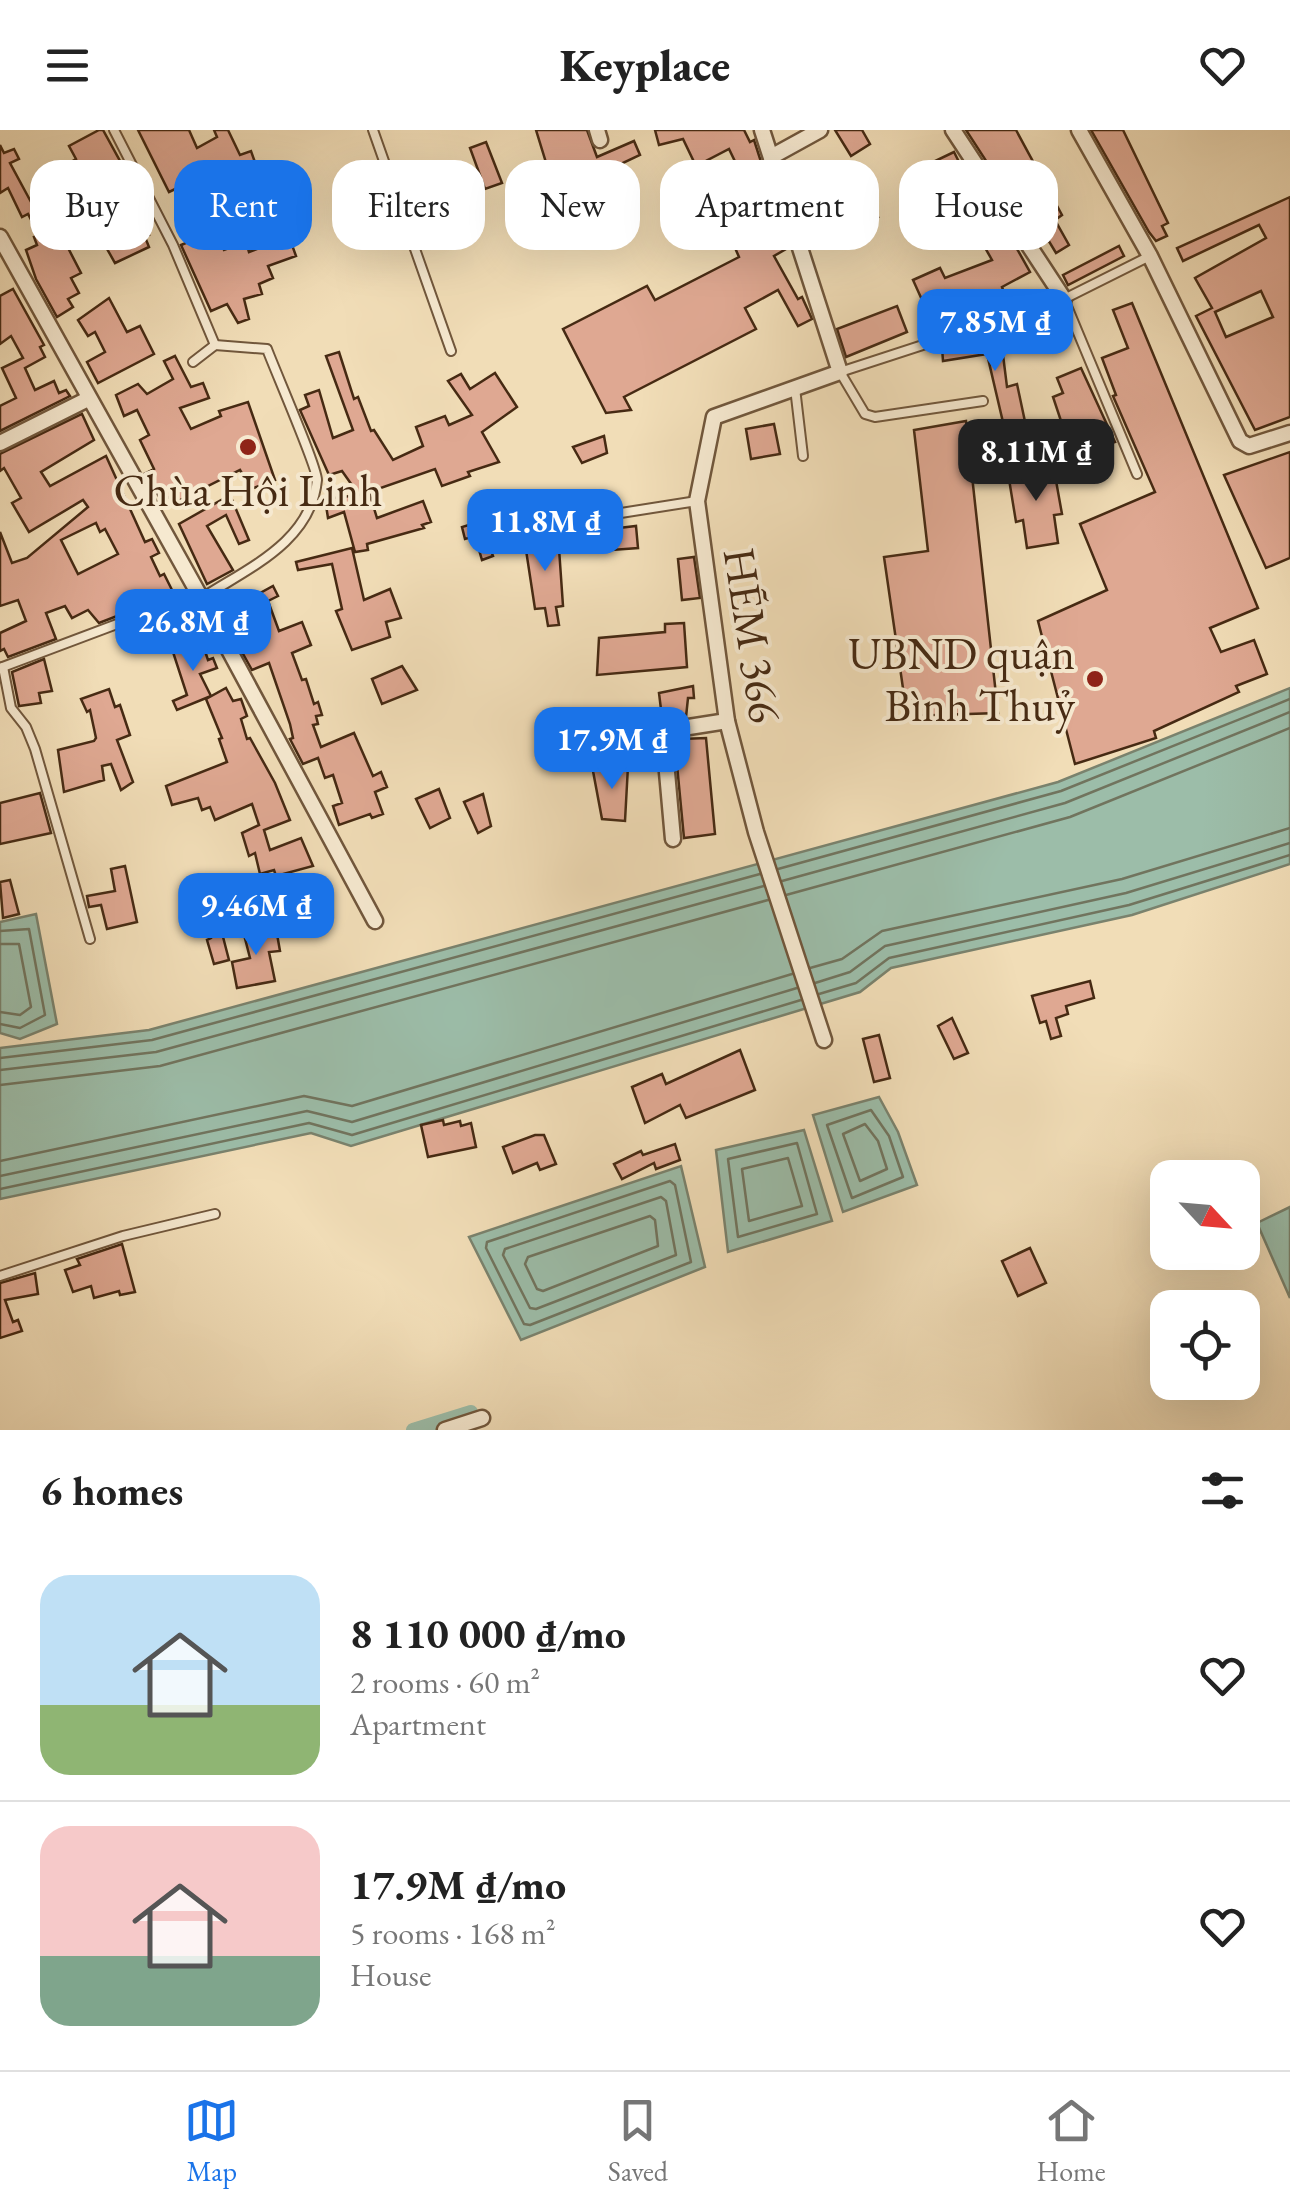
<!DOCTYPE html>
<html lang="en">
<head>
<meta charset="utf-8">
<style>
  body { margin:0; font-family:"EB Garamond",serif; background:#f2f2f2; color:#222; height:100vh; display:flex; flex-direction:column; font-size:38px; white-space:nowrap }
  * { box-sizing:border-box; margin:0 }
  p { font-size:32px; color:#767676 }
  .icon { flex:none; width:55px; height:55px; fill:none; stroke:currentColor; stroke-width:2; stroke-linecap:round; stroke-linejoin:round }
  .map { position:relative; height:1300px; overflow:hidden }
  .drawer { display:flex; flex-direction:column; background:#fff; flex:1 }
  .drawer>* { flex:none }
  .hud { position:absolute; left:30px; top:30px; width:1230px; height:90px; display:flex; gap:20px }
  .needle { width:65px; rotate:116deg }
  .fabs { position:absolute; left:1150px; top:1030px; display:grid; gap:20px }
  .fabs a { display:grid; place-items:center; width:110px; height:110px; border-radius:20px; background:#fff; box-shadow:0 10px 40px #0002; font-size:50px }
  .price { position:absolute; translate:-50% -85px; padding:0 22px; border-radius:20px; background:#1a73e8; color:#fff; font-size:32px; line-height:65px; filter:drop-shadow(0 2px 5px #0008) }
  .price::after { content:''; position:absolute; left:50%; top:60px; width:30px; height:22px; margin-left:-15px; background:inherit; clip-path:polygon(0 0,100% 0,50% 100%) }
  .price.on { background:#222; color:#fff }
  ul { padding:0; list-style:none }
  li { display:flex; align-items:center; gap:30px; height:250px; padding:0 40px }
  li+li { border-top:2px solid #e0e0e0 }
  li span { display:grid; place-items:center; flex:none; width:280px; height:200px; border-radius:30px; color:#555 }
  li>.icon { margin-inline-start:auto }
  span .icon { width:120px; height:120px; fill:#fffc; stroke-width:1 }
  li b { font-size:42px }
  h2 { display:flex; justify-content:space-between; align-items:center; height:120px; padding:0 40px; font-size:42px }
  .chip { padding:0 35px; border-radius:30px; background:#fff; box-shadow:0 10px 40px #0002; font-size:35px; line-height:90px }
  .chip.on { background:#1a73e8; color:#fff }
  header { display:flex; justify-content:space-between; align-items:center; height:130px; padding:0 40px; background:#fff; font-size:45px; font-weight:800 }
  .menu { display:flex; justify-content:space-around; align-items:center; height:140px; border-top:2px solid #e0e0e0; background:#fff; font-size:28px; color:#767676 }
  .menu a { display:grid; justify-items:center; gap:5px }
  .menu .on { color:#1a73e8 }
  .map>svg:first-child { display:block }
</style>
</head>
<body>
<header><svg class="icon" aria-label="menu" viewBox="0 0 24 24"><path d="M4 6h16M4 12h16M4 18h16"/></svg>Keyplace<svg class="icon" aria-label="heart" viewBox="0 0 24 24"><path d="M12 20l-8-8c-3-5 5-10 8-4 3-6 11-1 8 4z"/></svg></header>
<div class="map">
<svg width="1290" height="1300" viewBox="0 0 1290 1300">
  <rect width="100%" height="100%" fill="#f1ddb7"/>
  <filter id="stains"><feTurbulence type="fractalNoise" baseFrequency=".002" numOctaves="4"/><feColorMatrix values="0 0 0 0 .2 0 0 0 0 .09 0 0 0 0 .02 0 0 0 .5 -.17"/></filter>
  <radialGradient id="worn" r=".72"><stop offset=".6" stop-color="#630" stop-opacity="0"/><stop offset="1" stop-color="#630" stop-opacity=".3"/></radialGradient>
  <g fill="#9cbda9" stroke="#7a826d" stroke-width="2.5">
    <polygon points="1290,558 1290,734 1132,785 891,838 860,862 351,1016 311,1003 0,1069 0,918 149,900 1058,652"/>
    <polygon points="36,784 57,894 20,909 0,903 0,792"/>
    <polygon points="879,967 898,1002 917,1055 843,1082 813,985"/>
    <polygon points="804,1000 832,1091 728,1122 716,1020"/>
    <polygon points="681,1036 705,1137 521,1210 469,1107"/>
    <polygon points="1290,1077 1290,1168 1257,1093"/>
  </g>
  <g fill="none" stroke-linecap="round" stroke-linejoin="round">
    <g stroke="#71745e" stroke-width="2.5">
      <polyline points="778,739 1061,661 1290,569"/>
      <polyline points="782,751 1065,673 1290,582"/>
      <polyline points="786,765 1070,687 1290,598"/>
      <polyline points="0,801 29,799 45,885 20,898 0,894"/>
      <polyline points="0,814 19,814 31,877 20,885 0,882"/>
      <polyline points="810,838 842,829 882,801 1122,749 1290,698"/>
      <polyline points="815,853 850,842 885,816 1126,763 1290,713"/>
      <polyline points="819,864 856,853 889,828 1129,775 1290,725"/>
      <polyline points="0,928 152,910 760,744"/>
      <polyline points="0,940 156,922 764,756"/>
      <polyline points="0,955 160,936 768,770"/>
      <polygon points="871,980 889,1006 903,1047 852,1068 827,995"/>
      <polygon points="865,994 878,1011 887,1039 860,1051 843,1004"/>
      <polygon points="797,1013 817,1084 738,1107 728,1029"/>
      <polygon points="788,1028 802,1076 749,1091 742,1039"/>
      <polyline points="0,1031 304,966 352,976 792,844"/>
      <polyline points="0,1046 307,981 352,992 797,858"/>
      <polygon points="670,1051 675,1055 691,1132 530,1195 524,1194 486,1118 487,1112"/>
      <polyline points="0,1059 309,993 352,1005 801,870"/>
      <polygon points="661,1067 666,1071 676,1125 536,1179 530,1178 503,1125 505,1119"/>
      <polygon points="650,1086 655,1090 658,1116 543,1161 537,1159 525,1134 528,1127"/>
    </g>
    <polyline stroke="#9cbda9" stroke-width="14" points="413,1300 471,1282"/>
  </g>
  <g fill="#dfa892" stroke="#462a13" stroke-width="2.5" fill-rule="evenodd">
    <polygon points="99,0 103,0 120,31 106,37 118,60 100,70 87,49 68,59 57,40 76,29 69,16"/>
    <polygon points="138,0 189,0 197,18 217,7 214,0 228,0 240,25 251,21 257,38 225,52 236,89 215,98 224,120 246,112 249,122 270,114 253,64 271,58 275,68 282,65 287,79 280,82 296,126 268,136 273,148 259,154 262,164 244,169 249,189 238,193 227,174 211,181 181,115 186,113 176,83 207,69 198,48 169,62"/>
    <polygon points="536,0 587,0 597,27 634,11 640,25 606,41 604,36 552,52"/>
    <polygon points="655,0 744,0 750,12 754,10 763,38 743,48 729,19 696,36 683,9 659,15"/>
    <polygon points="835,0 862,0 870,14 851,26"/>
    <polygon points="966,0 1016,0 1062,85 1055,90 1069,115 1056,123 1041,98 1033,103"/>
    <polygon points="1091,0 1123,0 1168,93 1162,96 1167,106 1156,111 1149,102"/>
    <polygon points="486,12 502,53 485,59 470,18"/>
    <polygon points="0,15 4,23 14,19 19,29 10,33 31,72 49,64 60,83 47,90 59,115 65,112 81,143 71,148 79,163 68,169 73,177 57,187 36,149 26,120 37,115 34,107 39,105 28,84 22,87 8,58 0,63"/>
    <polygon points="954,22 970,54 922,79 917,68 924,64 914,41"/>
    <polygon points="758,63 786,119 774,126 798,169 802,167 812,189 798,196 778,160 745,178 756,199 624,267 631,280 606,283 563,199 647,156 655,170 739,127 719,81"/>
    <polygon points="870,67 878,87 810,113 803,93"/>
    <path d="M1290,67V287L1255,300L1196,186L1212,178L1195,148L1266,108L1259,95L1183,131L1177,118ZM1261,161L1273,187L1226,207L1215,182Z"/>
    <polygon points="132,75 149,105 145,107 149,117 115,133 93,94"/>
    <polygon points="1007,101 1030,142 1002,157 1010,179 980,188 974,172 932,192 913,150 940,138 945,148 992,130 983,114"/>
    <polygon points="1119,116 1124,126 1068,155 1063,145"/>
    <polygon points="13,159 44,215 40,217 45,227 25,238 35,260 54,251 59,263 66,260 70,266 0,301 0,276 16,268 2,238 23,228 11,206 0,214 0,166"/>
    <polygon points="109,168 127,202 140,196 154,224 98,253 87,232 105,222 95,202 88,206 78,190"/>
    <polygon points="1132,173 1258,478 1210,498 1221,522 1254,510 1267,544 1236,556 1239,562 1154,601 1156,608 1075,634 1038,491 1107,460 1080,394 1155,362 1113,266 1116,265 1102,228 1128,218 1113,180"/>
    <polygon points="897,176 907,202 846,227 837,199"/>
    <polygon points="1009,195 1010,217 1002,217 1007,257 1017,254 1027,301 1006,305 987,224 943,231 942,217 971,212 970,208"/>
    <polygon points="339,222 354,269 358,267 371,301 374,300 393,330 423,316 416,297 445,286 449,295 472,285 448,251 461,244 470,259 495,243 517,277 482,302 499,332 468,342 470,346 442,356 435,339 369,362 377,388 423,371 431,392 422,395 424,398 367,414 368,420 355,422 344,382 328,388 325,369 359,365 342,341 329,345 300,280 309,276 305,265 319,260 333,308 353,300 326,226"/>
    <polygon points="175,226 191,257 203,253 209,268 180,278 191,299 221,286 219,281 248,272 275,350 251,359 240,340 176,372 173,365 162,371 144,344 154,339 140,310 149,305 137,280 124,286 116,265 138,254 147,264 173,249 164,231"/>
    <polygon points="1081,238 1115,312 1087,321 1082,306 1068,312 1053,267 1063,263 1057,248"/>
    <path d="M82,284L94,310L41,342L50,356L106,326L145,412L152,409L159,423L151,427L160,446L164,444L174,464L99,493L88,480L72,488L65,476L46,483L56,509L8,527L4,519L0,521V503L26,491L18,470L0,476V402L12,433L27,428L88,377L83,370L29,402L12,373L21,368L4,338L0,341V324ZM96,393L100,402L105,399L118,424L78,444L61,410Z"/>
    <polygon points="966,291 998,583 907,586 884,427 928,421 914,300"/>
    <polygon points="774,294 780,324 751,329 746,299"/>
    <polygon points="604,306 607,323 582,333 573,317"/>
    <polygon points="1290,322 1290,428 1266,438 1224,345"/>
    <polygon points="1053,334 1062,384 1054,385 1058,413 1027,418 1023,390 1016,392 1008,343"/>
    <polygon points="230,365 249,410 239,414 226,385 207,396 233,440 207,454 179,394"/>
    <polygon points="509,375 517,408 489,415 493,426 482,430 475,406 465,409 462,397 498,386 496,379"/>
    <polygon points="636,396 638,418 612,420 610,399"/>
    <polygon points="558,404 563,476 556,477 559,495 548,496 545,478 535,479 524,407"/>
    <polygon points="352,418 364,470 390,459 401,488 386,492 390,507 352,520 336,481 342,479 332,434 298,440 296,432"/>
    <polygon points="694,427 700,468 682,470 678,429"/>
    <polygon points="273,456 278,466 268,471 279,501 302,492 311,515 292,523 302,550 306,549 314,574 318,572 322,585 316,586 318,594 313,595 321,617 354,603 373,646 381,642 387,657 375,662 383,684 372,688 370,684 339,695 333,676 342,673 333,645 325,648 318,628 303,634 290,609 293,608 290,594 269,533 252,540 242,522 229,480"/>
    <polygon points="684,493 687,537 597,545 599,508 665,502 665,494"/>
    <polygon points="202,512 208,530 213,528 217,538 200,544 211,566 177,580 173,571 187,565 173,522"/>
    <polygon points="44,529 52,561 39,563 41,573 19,576 12,542"/>
    <polygon points="402,536 417,560 382,574 372,549"/>
    <polygon points="693,556 694,568 688,568 686,587 663,596 659,563"/>
    <polygon points="226,558 233,571 241,569 247,586 241,589 247,609 250,608 275,653 290,690 264,700 270,720 301,708 313,736 276,746 274,740 260,744 255,723 249,726 242,703 259,695 252,674 215,690 210,677 202,680 198,668 172,675 166,656 227,632 219,609 222,608 206,569"/>
    <polygon points="109,559 115,577 120,575 130,605 117,610 133,652 121,660 111,634 102,636 104,650 64,662 58,620 94,611 96,608 90,580 87,582 81,569"/>
    <polygon points="706,608 715,704 684,708 675,614 681,609"/>
    <polygon points="628,636 625,691 602,689 593,641"/>
    <polygon points="439,659 450,688 430,698 416,669"/>
    <polygon points="40,663 51,703 0,714 0,673"/>
    <polygon points="483,664 491,696 478,703 464,672"/>
    <polygon points="125,736 137,792 107,799 101,775 89,777 87,766 115,761 111,739"/>
    <polygon points="10,750 19,784 3,788 0,752"/>
    <polygon points="223,769 224,776 237,774 240,799 222,803 229,830 214,834 207,810 211,808 208,788 214,787 212,770"/>
    <polygon points="253,790 257,807 277,804 280,821 269,822 275,851 237,858 232,832 250,828 241,793"/>
    <polygon points="1090,851 1094,868 1066,876 1068,884 1056,888 1061,906 1051,909 1046,891 1040,893 1032,866"/>
    <polygon points="952,888 968,923 954,929 938,896"/>
    <polygon points="879,905 890,948 874,952 863,909"/>
    <polygon points="740,920 755,960 686,988 680,975 645,993 632,957 662,944 666,954"/>
    <polygon points="443,990 444,995 460,991 461,996 471,993 476,1017 428,1027 421,995"/>
    <polygon points="535,1005 544,1005 556,1034 540,1040 537,1033 513,1043 503,1017"/>
    <polygon points="675,1014 680,1030 656,1039 654,1033 622,1049 614,1034 641,1021 643,1025"/>
    <polygon points="122,1114 135,1162 120,1165 119,1161 94,1168 91,1156 73,1162 65,1140 80,1135 77,1129"/>
    <polygon points="1030,1118 1046,1153 1018,1166 1002,1131"/>
    <polygon points="35,1143 38,1164 5,1170 13,1192 18,1190 22,1201 0,1208 0,1153"/>
  </g>
  <g fill="none" stroke-linecap="round" stroke-linejoin="round">
    <defs>
      <g id="service">
        <polyline points="114,0 173,115 215,215 193,232"/>
        <polyline points="373,0 451,221"/>
        <polyline points="795,258 803,326"/>
        <polyline points="983,271 875,287 865,284 840,242 1064,169"/>
        <polyline points="1137,344 1064,169 1150,126"/>
        <polyline points="570,391 697,371"/>
        <path d="M202,468C248,438 311,412 317,350C318,339 274,238 267,219L215,215"/>
        <polyline points="3,537 11,578 26,597 35,619 90,809"/>
        <polyline points="0,538 197,464"/>
        <polyline points="0,1146 123,1106 215,1084"/>
      </g>
      <g id="minor">
        <polyline points="597,0 600,10"/>
        <polyline points="762,0 840,242 714,287 697,371 727,591 756,702 824,910"/>
        <polyline points="953,0 1064,169"/>
        <polyline points="1079,0 1150,126 1240,311 1249,316 1290,303"/>
        <polyline points="771,27 820,0"/>
        <polyline points="0,107 201,468 375,791"/>
        <polyline points="0,313 88,269"/>
        <polyline points="673,709 664,609 676,599 727,591"/>
        <polyline points="445,1300 482,1288"/>
      </g>
    </defs>
    <use href="#service" stroke="#71573c" stroke-width="12"/>
    <use href="#minor" stroke="#71573c" stroke-width="19"/>
    <use href="#service" stroke="#f6e9d0" stroke-width="8"/>
    <use href="#minor" stroke="#f6e9d0" stroke-width="14"/>
  </g>
  <g fill="#8f2418" stroke="#f6e9d0" stroke-width="4">
    <circle cx="248" cy="317" r="10"/>
    <circle cx="1095" cy="549" r="10"/>
  </g>
  <g text-anchor="middle" dominant-baseline="central" stroke-width="8" stroke-linejoin="round" paint-order="stroke">
    <g font-size="45" fill="#462a13" stroke="#f6e9d0">
      <text x="248" y="360">Chùa Hội Linh</text>
      <text x="1075" y="523" text-anchor="end">UBND quận<tspan x="1075" dy="52">Bình Thuỷ</tspan></text>
    </g>
    <g font-size="45" fill="#462a13" stroke="#f6e9d0">
      <text transform="translate(753 505) rotate(81)">HẼM 366</text>
    </g>
  </g>
  <rect width="100%" height="100%" filter="url(#stains)"/>
  <rect width="100%" height="100%" fill="url(#worn)"/>
</svg>
<div class="fabs">
<a><svg class="needle" viewBox="-14 -14 28 28"><path d="M0-13l5 13h-10z" fill="#e53935"/><path d="M0 13l5-13h-10z" fill="#767676"/></svg></a>
<a><svg class="icon" aria-label="locate" viewBox="0 0 24 24"><circle cx="12" cy="12" r="6"/><path d="M12 2v4M12 18v4M2 12h4M18 12h4"/></svg></a>
</div>
<b class="price" style="left:995px;top:244px">7.85M ₫</b>
<b class="price on" style="left:1036px;top:374px">8.11M ₫</b>
<b class="price" style="left:545px;top:444px">11.8M ₫</b>
<b class="price" style="left:193px;top:544px">26.8M ₫</b>
<b class="price" style="left:612px;top:662px">17.9M ₫</b>
<b class="price" style="left:256px;top:828px">9.46M ₫</b>
<div class="hud">
<a class="chip">Buy</a>
<a class="chip on">Rent</a>
<a class="chip">Filters</a>
<a class="chip">New</a>
<a class="chip">Apartment</a>
<a class="chip">House</a>
</div>
</div>
<section class="drawer">
<h2>6 homes<svg class="icon" aria-label="filters" viewBox="0 0 24 24"><path d="M4 7h16M4 17h16"/><circle cx="9" cy="7" r="2"/><circle cx="15" cy="17" r="2"/></svg></h2>
<ul>
<li><span style="background:linear-gradient(#bfe0f5 65%,#8fb573 0)"><svg class="icon" aria-label="home" viewBox="0 0 24 24"><path d="M3 11l9-7 9 7M6 9v11h12V9"/></svg></span><div><b>8 110 000 ₫/mo</b><p>2 rooms · 60 m²</p><p>Apartment</p></div><svg class="icon" aria-label="heart" viewBox="0 0 24 24"><path d="M12 20l-8-8c-3-5 5-10 8-4 3-6 11-1 8 4z"/></svg></li>
<li><span style="background:linear-gradient(#f6c9c9 65%,#7fa58c 0)"><svg class="icon" aria-label="home" viewBox="0 0 24 24"><path d="M3 11l9-7 9 7M6 9v11h12V9"/></svg></span><div><b>17.9M ₫/mo</b><p>5 rooms · 168 m²</p><p>House</p></div><svg class="icon" aria-label="heart" viewBox="0 0 24 24"><path d="M12 20l-8-8c-3-5 5-10 8-4 3-6 11-1 8 4z"/></svg></li>
</ul>
</section>
<nav class="menu">
<a class="on"><svg class="icon" aria-label="map" viewBox="0 0 24 24"><path d="M3 6l6-2 6 2 6-2v14l-6 2-6-2-6 2zM9 4v14M15 6v14"/></svg>Map</a>
<a><svg class="icon" aria-label="saved" viewBox="0 0 24 24"><path d="M7 4h10v16l-5-4-5 4z"/></svg>Saved</a>
<a><svg class="icon" aria-label="home" viewBox="0 0 24 24"><path d="M3 11l9-7 9 7M6 9v11h12V9"/></svg>Home</a>
</nav>
</body>
</html>
